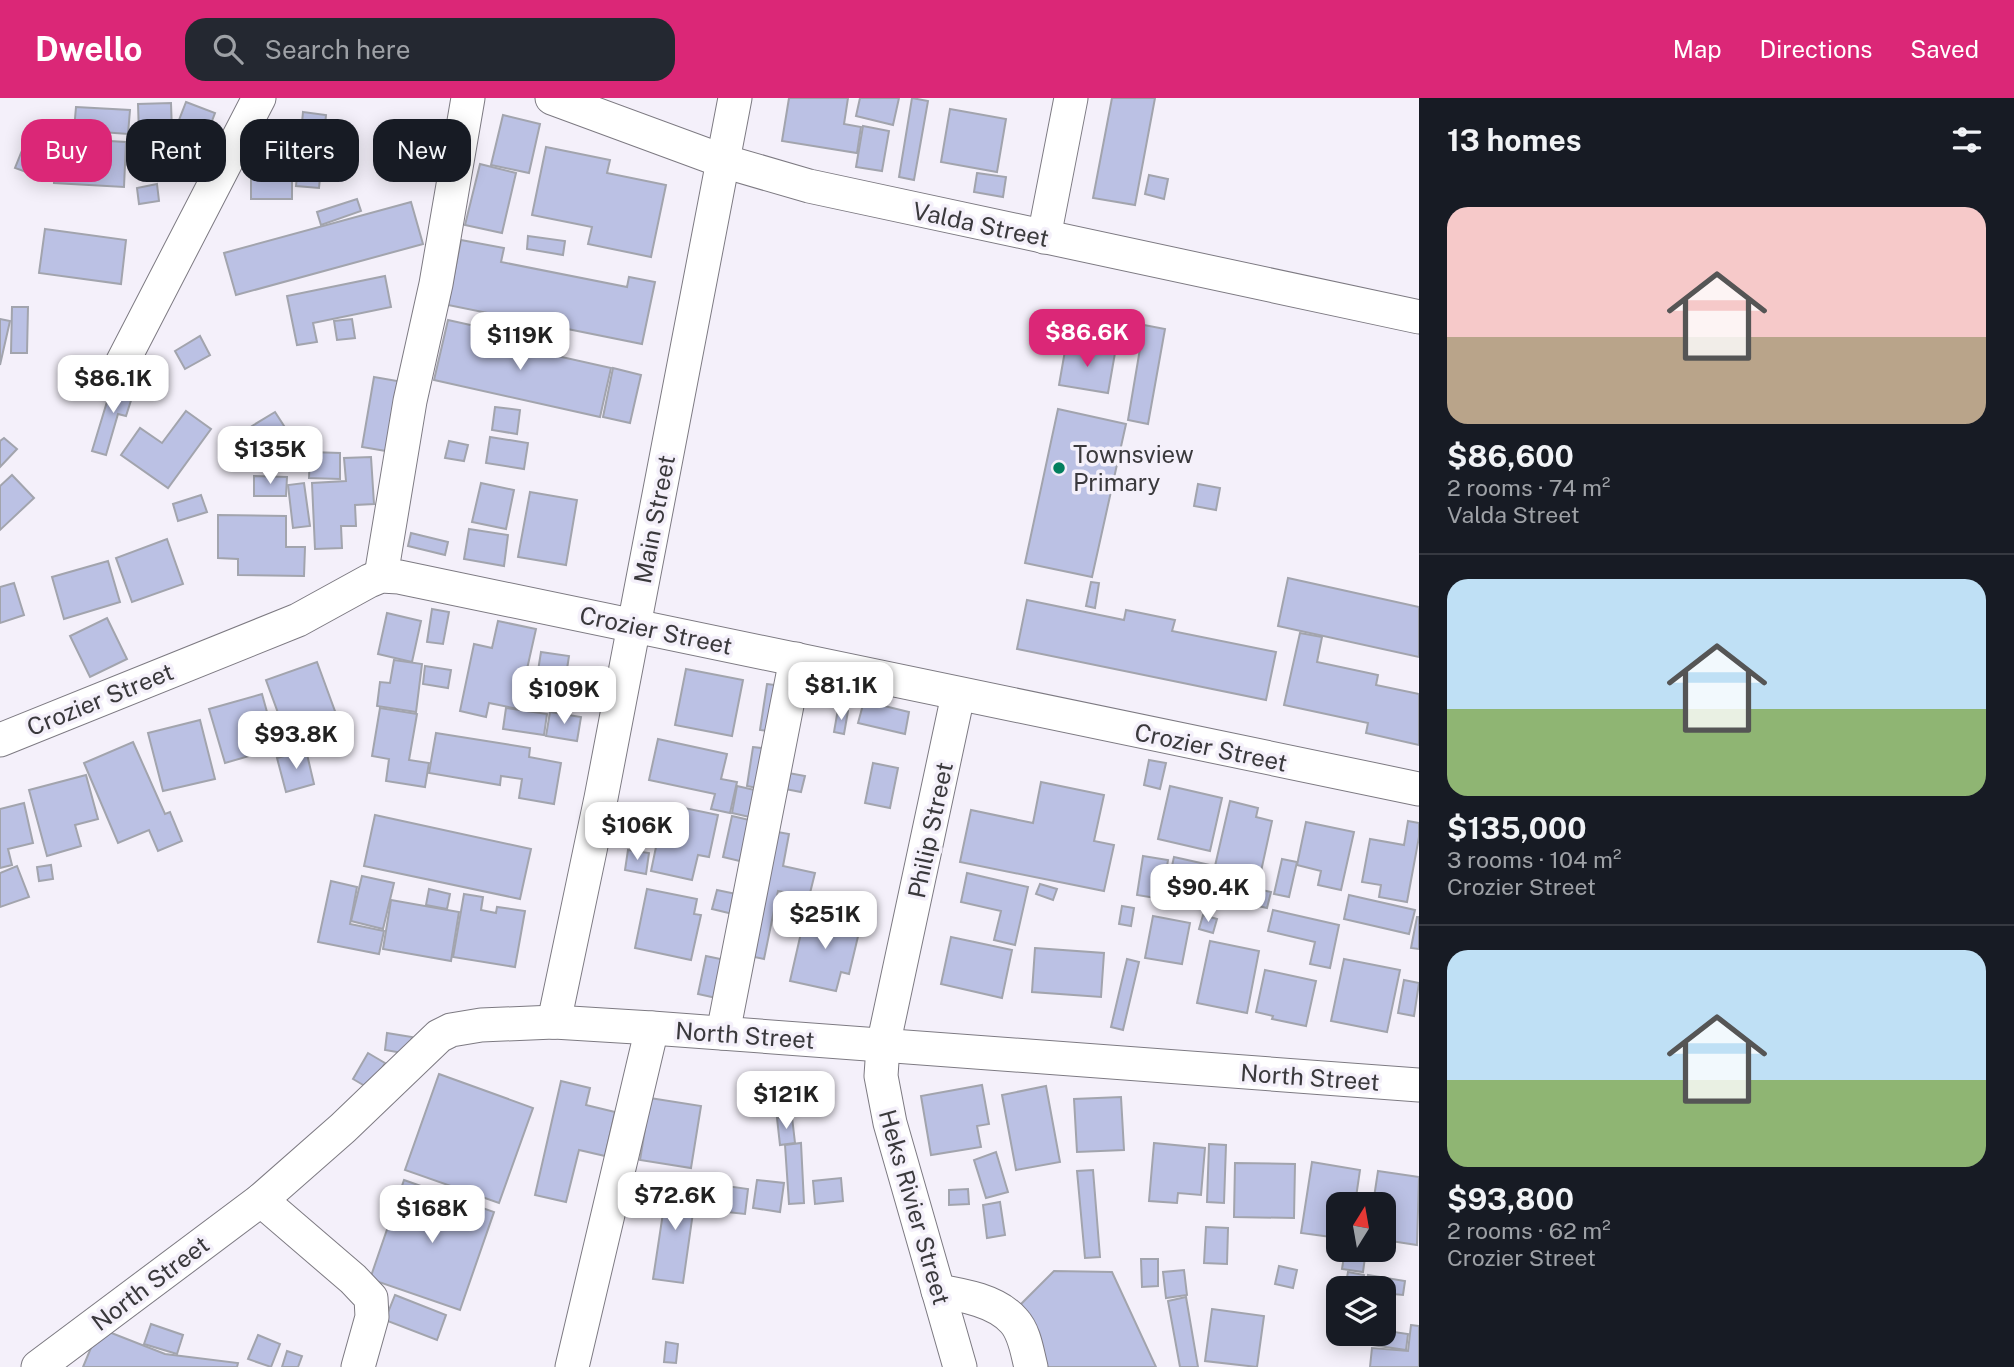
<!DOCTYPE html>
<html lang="en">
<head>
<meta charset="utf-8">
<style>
  body { margin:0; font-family:"Public Sans",sans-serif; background:#242831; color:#f1f3f6; height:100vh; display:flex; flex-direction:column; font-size:26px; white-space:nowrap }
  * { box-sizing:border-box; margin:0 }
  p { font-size:23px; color:#9ea1a6 }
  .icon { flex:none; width:38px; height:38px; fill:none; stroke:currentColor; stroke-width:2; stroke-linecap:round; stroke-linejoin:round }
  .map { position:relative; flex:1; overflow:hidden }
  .side { display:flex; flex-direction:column; background:#171b24; width:595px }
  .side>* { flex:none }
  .hud { position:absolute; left:21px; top:21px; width:665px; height:63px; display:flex; gap:14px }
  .needle { width:46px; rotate:11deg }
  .tools { position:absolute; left:1326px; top:1094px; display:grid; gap:14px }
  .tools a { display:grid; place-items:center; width:70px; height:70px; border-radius:14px; background:#171b24; box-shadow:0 4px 18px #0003; font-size:35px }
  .price { position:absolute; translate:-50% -60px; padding:0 16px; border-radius:14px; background:#fff; color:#222; font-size:23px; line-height:46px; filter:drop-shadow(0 2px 4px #0008) }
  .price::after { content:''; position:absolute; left:50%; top:42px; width:21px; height:16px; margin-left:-10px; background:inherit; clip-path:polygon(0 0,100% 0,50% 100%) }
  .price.current { background:#db2777; color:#fff }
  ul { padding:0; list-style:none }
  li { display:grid; align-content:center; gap:14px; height:371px; padding:0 28px }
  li+li { border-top:2px solid #363941 }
  li span { display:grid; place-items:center; height:217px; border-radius:21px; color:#555 }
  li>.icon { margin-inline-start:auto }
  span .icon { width:126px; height:126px; fill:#fffc; stroke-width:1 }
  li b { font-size:30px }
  h2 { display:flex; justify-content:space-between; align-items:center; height:84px; padding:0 28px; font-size:30px }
  .pill { padding:0 24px; border-radius:21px; background:#171b24; box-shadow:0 4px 18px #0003; font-size:24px; line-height:63px }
  .pill.current { background:#db2777; color:#fff }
  header { display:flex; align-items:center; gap:42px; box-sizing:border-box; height:98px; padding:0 35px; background:#db2777; color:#fff }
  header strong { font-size:33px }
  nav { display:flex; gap:38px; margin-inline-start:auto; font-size:24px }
  .search { width:490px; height:63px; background:#242831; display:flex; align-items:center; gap:18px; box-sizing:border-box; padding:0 24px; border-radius:21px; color:#9ea1a6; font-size:26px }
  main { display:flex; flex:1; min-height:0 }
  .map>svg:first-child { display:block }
</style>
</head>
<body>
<header>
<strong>Dwello</strong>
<div class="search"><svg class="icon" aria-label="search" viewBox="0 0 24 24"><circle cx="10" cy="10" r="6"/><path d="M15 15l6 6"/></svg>Search here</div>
<nav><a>Map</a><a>Directions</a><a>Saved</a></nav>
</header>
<main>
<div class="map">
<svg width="1419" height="1269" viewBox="0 0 1419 1269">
  <rect width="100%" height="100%" fill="#f4f0fa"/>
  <g fill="#bbc1e4" stroke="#a2a4ad" stroke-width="2">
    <polygon points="789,0 848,0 844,26 861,29 857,55 782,43"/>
    <polygon points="860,0 899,0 893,27 856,18"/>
    <polygon points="912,0 928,3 914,82 899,79"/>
    <polygon points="1112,0 1155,0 1135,107 1093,100"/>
    <polygon points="186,4 215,15 203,46 174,35"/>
    <polygon points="171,5 172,34 139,36 138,6"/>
    <polygon points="76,9 130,12 128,36 74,32"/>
    <polygon points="950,11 1006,21 997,74 941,64"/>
    <polygon points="303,14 326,17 319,90 296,88"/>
    <polygon points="503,17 540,26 529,75 491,67"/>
    <polygon points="863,28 889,33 882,73 856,69"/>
    <polygon points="31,30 46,35 29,75 15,70"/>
    <polygon points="56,40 126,44 124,89 54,85"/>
    <polygon points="546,49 610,62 607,75 666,87 651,159 588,146 592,129 532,117"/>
    <polygon points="480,66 516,75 502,135 465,127"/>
    <polygon points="977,75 1006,79 1003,99 974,94"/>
    <polygon points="1149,77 1168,81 1164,101 1145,96"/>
    <rect x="251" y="79" width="41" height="22"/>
    <polygon points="157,86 159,103 139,106 137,90"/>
    <polygon points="357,101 361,113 321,127 317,114"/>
    <polygon points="411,104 423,146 236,197 224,155"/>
    <polygon points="45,131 126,142 121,186 39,175"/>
    <polygon points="528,138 565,143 563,157 527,151"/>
    <polygon points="461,142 504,150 501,164 627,189 629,179 655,184 642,246 448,207"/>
    <polygon points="385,178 391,209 313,225 317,244 297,247 287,198"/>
    <polygon points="12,209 28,209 27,255 11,255"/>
    <polygon points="0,221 10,223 0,267"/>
    <polygon points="352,221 355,240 337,242 334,223"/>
    <polygon points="448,222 475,228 472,239 611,270 600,319 434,282"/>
    <polygon points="1144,227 1165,231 1148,326 1128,322"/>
    <polygon points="200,238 210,257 185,271 175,253"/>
    <polygon points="1066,247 1115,255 1108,295 1059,287"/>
    <polygon points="613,270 641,277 630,325 603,319"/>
    <polygon points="374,279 403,284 392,354 362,349"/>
    <polygon points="113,284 135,290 126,318 118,316 106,357 92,353"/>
    <polygon points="495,309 520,312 517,336 492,332"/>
    <polygon points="1058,311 1126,326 1092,479 1025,465"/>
    <polygon points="186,313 211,331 168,390 121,357 140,330 162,345"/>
    <polygon points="275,314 299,351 275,366 252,328"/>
    <polygon points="251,333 253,360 235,361 233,335"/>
    <polygon points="490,339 528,345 524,371 486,365"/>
    <polygon points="4,340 17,351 0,369 0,343"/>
    <polygon points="449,343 468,347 464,363 445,360"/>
    <polygon points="310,354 340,355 340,381 309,380"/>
    <polygon points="371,359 374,406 355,407 356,428 341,428 342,450 315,451 312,385 346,383 344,360"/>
    <polygon points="12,377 34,400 0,432 0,388"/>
    <polygon points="254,378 287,379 286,398 254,398"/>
    <polygon points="304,385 310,428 293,430 288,387"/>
    <polygon points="481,385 514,392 506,431 472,424"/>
    <polygon points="1198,386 1220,390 1216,412 1194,408"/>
    <polygon points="530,394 577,402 566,467 518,459"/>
    <polygon points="201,397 207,414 178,423 173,406"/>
    <polygon points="218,417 286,418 286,449 305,449 304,478 238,477 238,461 218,460"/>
    <polygon points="469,431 508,437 504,468 464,461"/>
    <polygon points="411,435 448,444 445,457 408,448"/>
    <polygon points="167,441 183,486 132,504 116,460"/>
    <polygon points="108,463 120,504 64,521 52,479"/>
    <polygon points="1288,480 1419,509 1419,559 1278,528"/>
    <polygon points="1091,484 1099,485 1095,510 1086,508"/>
    <polygon points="14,485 24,517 0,525 0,489"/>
    <polygon points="1027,502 1124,522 1126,512 1175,522 1172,533 1276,554 1266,602 1017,551"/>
    <polygon points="432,511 449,514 443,546 427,544"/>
    <polygon points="387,515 421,523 412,564 378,556"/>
    <polygon points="107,520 127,561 90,579 70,538"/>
    <polygon points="498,523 536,531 518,611 489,605 486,619 460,613 474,546 492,550"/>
    <polygon points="1300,535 1322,539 1317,564 1378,577 1376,587 1419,596 1419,647 1366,635 1368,625 1284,607"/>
    <polygon points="541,554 569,558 565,584 537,579"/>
    <polygon points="394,562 422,566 416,614 377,608 380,584 390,585"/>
    <polygon points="317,564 336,616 285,634 266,582"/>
    <polygon points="425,568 451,572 448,590 423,586"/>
    <polygon points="686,571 743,582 732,638 675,627"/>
    <polygon points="767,586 783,588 776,634 760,632"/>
    <polygon points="262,596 277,650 225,665 209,611"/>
    <polygon points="864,603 909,614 905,636 858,625"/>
    <polygon points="380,610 417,616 409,662 429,665 425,689 386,683 389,661 372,658"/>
    <polygon points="506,610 547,616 544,637 503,631"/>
    <polygon points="838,611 848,613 844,636 834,634"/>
    <polygon points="550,614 581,619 577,643 546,638"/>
    <polygon points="200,622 215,681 163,693 148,635"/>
    <polygon points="321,634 324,651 310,654 307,636"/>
    <polygon points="436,635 530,650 529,659 561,665 554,706 519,700 522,681 501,678 500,687 429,675"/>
    <polygon points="658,641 727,656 721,681 737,684 730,715 711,711 715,696 649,682"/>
    <polygon points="133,644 165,716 170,714 182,743 158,753 149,732 118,745 84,665"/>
    <polygon points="753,649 769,651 762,691 747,688"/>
    <polygon points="306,652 314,686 286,694 277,660"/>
    <polygon points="1149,662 1166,665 1160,691 1144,687"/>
    <polygon points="873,665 898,670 890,710 865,705"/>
    <polygon points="783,674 805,678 801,694 780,690"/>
    <polygon points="86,677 98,721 75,727 81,748 47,758 29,692"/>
    <polygon points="1041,684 1104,697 1094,743 1114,747 1104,793 960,764 971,712 1033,725"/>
    <polygon points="737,688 759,693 754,720 732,715"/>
    <polygon points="1170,688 1222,700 1210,753 1158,741"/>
    <polygon points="1230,703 1258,710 1256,719 1272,723 1260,778 1215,768"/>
    <polygon points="24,705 33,745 8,751 12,767 0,770 0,711"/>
    <polygon points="665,706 718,717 709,759 698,757 692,782 651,773"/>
    <polygon points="375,717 531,751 520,801 364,768"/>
    <polygon points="732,718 758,724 748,765 723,759"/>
    <polygon points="1408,723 1419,725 1419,739 1407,804 1379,799 1381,787 1362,784 1370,741 1404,747"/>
    <polygon points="1306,724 1354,734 1341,792 1318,787 1321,773 1297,767"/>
    <polygon points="772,733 789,736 783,768 815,775 809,799 778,793 764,861 745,857"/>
    <polygon points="628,752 649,755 646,776 625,772"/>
    <polygon points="1143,758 1168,762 1162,801 1137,797"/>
    <polygon points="1174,759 1210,767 1201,807 1165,799"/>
    <polygon points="1282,761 1297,764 1289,799 1274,796"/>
    <polygon points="51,767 53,781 39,783 37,769"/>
    <polygon points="17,768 29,799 0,809 0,775"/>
    <polygon points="967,775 1028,789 1015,847 994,842 1001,813 961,804"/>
    <polygon points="362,778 394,785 383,831 351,823"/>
    <polygon points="331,783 357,789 350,826 384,833 379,856 318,844"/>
    <polygon points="1040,786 1057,791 1053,802 1036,796"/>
    <polygon points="1244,788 1271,794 1267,810 1240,804"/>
    <polygon points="429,791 450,796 447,811 426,807"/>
    <polygon points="647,791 697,801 694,816 701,817 691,862 635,850"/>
    <polygon points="717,792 741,797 737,817 712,811"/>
    <polygon points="464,796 483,799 481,812 496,815 497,809 525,813 515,869 453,859"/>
    <polygon points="1349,797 1415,812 1409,836 1344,821"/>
    <polygon points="391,802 459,814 451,863 383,851"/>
    <polygon points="1122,808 1134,810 1131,828 1119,826"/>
    <polygon points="1273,812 1339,827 1330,870 1310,866 1315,844 1268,833"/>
    <polygon points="806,813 861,826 849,876 841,874 836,893 790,883"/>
    <polygon points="1203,817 1217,821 1213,835 1199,831"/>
    <polygon points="1153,818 1190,825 1182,866 1145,860"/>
    <polygon points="1417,819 1419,819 1419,851 1411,850"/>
    <polygon points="951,839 1012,852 1002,900 941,886"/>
    <polygon points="1210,843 1259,853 1247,915 1197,905"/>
    <polygon points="1035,850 1104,855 1101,899 1032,894"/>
    <polygon points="706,858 730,863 721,901 698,896"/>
    <polygon points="1127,861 1139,864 1123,932 1111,929"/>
    <polygon points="1344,861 1400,872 1387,934 1331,923"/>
    <polygon points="1265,872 1316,883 1306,928 1272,921 1273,918 1256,914"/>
    <polygon points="1404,882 1419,885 1414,918 1398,915"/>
    <polygon points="387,935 412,939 409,956 385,952"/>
    <polygon points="368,955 385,965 370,991 353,981"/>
    <polygon points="439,976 533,1010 499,1105 405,1072"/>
    <polygon points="561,983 590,990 586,1007 615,1014 605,1058 579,1052 566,1104 535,1097"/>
    <polygon points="982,987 989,1026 977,1028 981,1049 931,1057 921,998"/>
    <polygon points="1046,988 1060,1064 1016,1072 1002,997"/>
    <polygon points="1121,999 1124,1052 1077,1054 1074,1001"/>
    <polygon points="650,1000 701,1008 691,1070 640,1062"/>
    <polygon points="792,1019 795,1045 780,1047 777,1020"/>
    <polygon points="801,1045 804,1105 789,1106 785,1047"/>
    <polygon points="1154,1045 1205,1050 1201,1097 1178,1095 1177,1105 1149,1103"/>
    <polygon points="1209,1046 1226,1047 1224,1105 1207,1104"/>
    <polygon points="996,1054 1008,1094 986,1100 974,1062"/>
    <polygon points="1312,1064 1360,1072 1355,1106 1339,1106 1339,1140 1301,1135"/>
    <polygon points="1235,1065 1295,1066 1294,1120 1234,1119"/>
    <polygon points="1093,1072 1100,1159 1085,1160 1077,1073"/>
    <polygon points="1378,1073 1419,1079 1417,1147 1384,1142 1384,1106 1373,1106"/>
    <polygon points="841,1080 843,1103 815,1106 813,1083"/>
    <polygon points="404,1082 494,1114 460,1212 370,1181"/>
    <polygon points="668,1082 697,1086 683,1185 653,1181"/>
    <polygon points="757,1082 784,1085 780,1114 753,1110"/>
    <polygon points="712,1086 748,1091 745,1116 709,1112"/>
    <polygon points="968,1091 969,1106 949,1107 949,1092"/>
    <polygon points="1000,1104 1005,1137 987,1140 983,1107"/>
    <polygon points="1206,1129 1228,1130 1227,1166 1204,1165"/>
    <polygon points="1345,1152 1366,1152 1363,1174 1342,1171"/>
    <polygon points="1141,1161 1158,1161 1158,1188 1142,1189"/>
    <polygon points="1279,1168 1297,1172 1293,1190 1275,1186"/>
    <polygon points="1184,1172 1187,1197 1166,1200 1163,1174"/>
    <polygon points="1054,1173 1112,1174 1156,1269 1037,1269 1010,1217"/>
    <polygon points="1348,1174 1364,1177 1362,1190 1345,1190"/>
    <polygon points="1368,1177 1405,1183 1403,1197 1393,1196 1387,1233 1408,1236 1406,1252 1358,1245 1359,1236 1384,1236 1384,1190 1366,1190"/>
    <polygon points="395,1197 446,1217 437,1242 385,1222"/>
    <polygon points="1186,1199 1198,1269 1180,1269 1168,1203"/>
    <polygon points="1212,1211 1264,1218 1257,1269 1205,1263"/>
    <polygon points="151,1226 183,1237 177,1256 144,1246"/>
    <polygon points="1411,1227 1419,1228 1419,1269 1370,1269 1372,1250 1408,1253"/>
    <polygon points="98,1233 109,1234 165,1256 238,1265 237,1269 83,1269"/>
    <polygon points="258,1237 280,1246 271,1269 248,1261"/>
    <polygon points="666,1244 678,1246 676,1265 664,1264"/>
    <polygon points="287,1253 302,1258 298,1269 282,1269"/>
  </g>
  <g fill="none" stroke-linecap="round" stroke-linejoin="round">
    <defs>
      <g id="minor">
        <polyline points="552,0 723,63 809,88 1419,219"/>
        <polyline points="1044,139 1071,0"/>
        <polyline points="121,267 259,0"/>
        <polyline points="381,478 410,303 436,186 468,0"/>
        <polyline points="958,597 883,948 881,978 890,1025 960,1269"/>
        <polyline points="0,642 298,522 369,483 381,478 399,479 1419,691"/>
        <polyline points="554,924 601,700 735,0"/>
        <polyline points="723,935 796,561"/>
        <polyline points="261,1102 353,1181 371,1200 372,1219 358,1269"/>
        <path d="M938,1193C963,1197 997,1203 1014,1223C1025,1235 1027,1254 1031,1269"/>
        <polyline points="38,1269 261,1102 343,1030 439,938 451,932 481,927 554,924 652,930 1419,987"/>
        <polyline points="572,1269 652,930"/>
      </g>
    </defs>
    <use href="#minor" stroke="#7d7a82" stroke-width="35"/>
    <use href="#minor" stroke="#fff" stroke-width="33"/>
  </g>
  <circle fill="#037f5e" stroke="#f4f0fa" stroke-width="2.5" cx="1059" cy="370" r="7"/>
  <g text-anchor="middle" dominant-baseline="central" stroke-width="7" stroke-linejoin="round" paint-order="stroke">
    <g font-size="24" fill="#3a393c" stroke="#f4f0fa">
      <text transform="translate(981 126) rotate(12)">Valda Street</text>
      <text transform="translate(654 421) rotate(-79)">Main Street</text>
      <text transform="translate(656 532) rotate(12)">Crozier Street</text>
      <text transform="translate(100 601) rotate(-22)">Crozier Street</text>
      <text transform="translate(1211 649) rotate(12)">Crozier Street</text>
      <text transform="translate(930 732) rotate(-78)">Philip Street</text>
      <text transform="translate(745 937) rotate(4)">North Street</text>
      <text transform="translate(1310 979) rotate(4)">North Street</text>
      <text transform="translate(915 1109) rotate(74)">Heks Rivier Street</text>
      <text transform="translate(150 1185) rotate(-37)">North Street</text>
    </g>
    <g font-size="24" fill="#3a393c" stroke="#f4f0fa" text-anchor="start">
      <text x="1073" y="356">Townsview<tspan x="1073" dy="28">Primary</tspan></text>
    </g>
  </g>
</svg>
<div class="tools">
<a><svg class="needle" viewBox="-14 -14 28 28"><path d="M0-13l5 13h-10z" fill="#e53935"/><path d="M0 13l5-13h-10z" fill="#9ea1a6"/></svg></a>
<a><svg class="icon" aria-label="layers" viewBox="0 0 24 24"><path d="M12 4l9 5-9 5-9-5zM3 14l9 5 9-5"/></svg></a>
</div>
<b class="price current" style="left:1087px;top:271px">$86.6K</b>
<b class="price" style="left:520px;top:274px">$119K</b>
<b class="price" style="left:113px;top:317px">$86.1K</b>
<b class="price" style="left:270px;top:388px">$135K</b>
<b class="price" style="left:841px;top:624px">$81.1K</b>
<b class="price" style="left:564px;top:628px">$109K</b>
<b class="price" style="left:296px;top:673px">$93.8K</b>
<b class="price" style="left:637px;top:764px">$106K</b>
<b class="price" style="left:1208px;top:826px">$90.4K</b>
<b class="price" style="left:825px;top:853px">$251K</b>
<b class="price" style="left:786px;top:1033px">$121K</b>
<b class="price" style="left:675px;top:1134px">$72.6K</b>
<b class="price" style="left:432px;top:1147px">$168K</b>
<div class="hud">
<a class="pill current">Buy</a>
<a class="pill">Rent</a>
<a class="pill">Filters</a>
<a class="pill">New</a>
</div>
</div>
<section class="side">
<h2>13 homes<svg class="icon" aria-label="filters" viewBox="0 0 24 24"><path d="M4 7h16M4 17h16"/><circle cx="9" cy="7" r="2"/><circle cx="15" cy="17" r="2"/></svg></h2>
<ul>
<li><span style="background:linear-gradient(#f6c9c9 60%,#b9a48a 0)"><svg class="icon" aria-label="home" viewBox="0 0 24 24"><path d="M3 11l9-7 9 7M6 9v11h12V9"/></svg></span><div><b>$86,600</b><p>2 rooms · 74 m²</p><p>Valda Street</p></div></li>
<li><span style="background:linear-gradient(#bfe0f5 60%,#8fb573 0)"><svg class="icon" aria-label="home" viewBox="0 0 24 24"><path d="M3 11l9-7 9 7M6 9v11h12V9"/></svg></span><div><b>$135,000</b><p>3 rooms · 104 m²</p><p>Crozier Street</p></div></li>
<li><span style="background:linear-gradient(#bfe0f5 60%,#8fb573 0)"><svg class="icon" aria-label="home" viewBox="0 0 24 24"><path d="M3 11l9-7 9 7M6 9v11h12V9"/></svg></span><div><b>$93,800</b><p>2 rooms · 62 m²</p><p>Crozier Street</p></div></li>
</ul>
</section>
</main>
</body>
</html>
